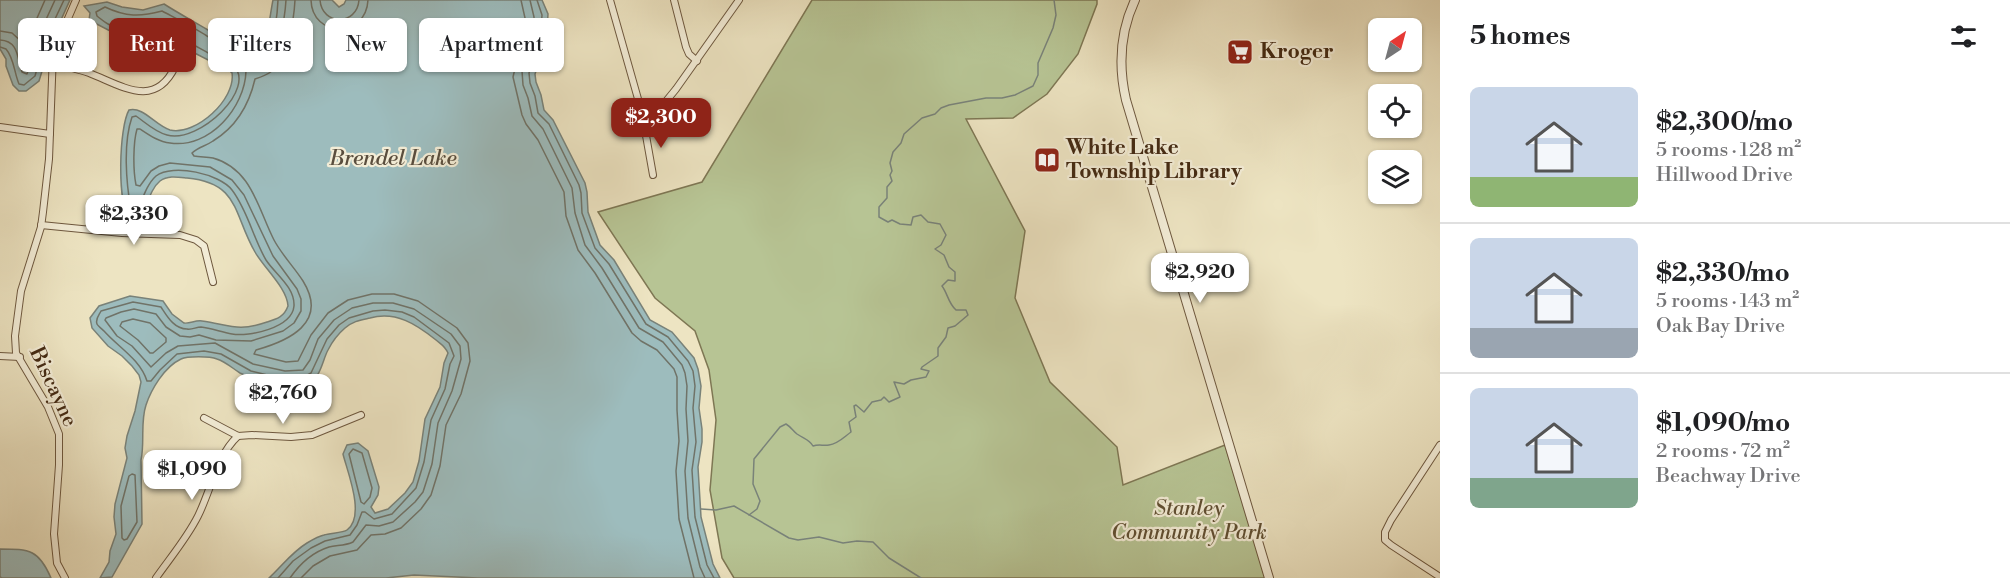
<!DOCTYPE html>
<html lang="en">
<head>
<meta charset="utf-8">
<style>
  body { margin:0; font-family:"Libre Bodoni",serif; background:#f6f6f6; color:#202124; height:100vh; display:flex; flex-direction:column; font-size:22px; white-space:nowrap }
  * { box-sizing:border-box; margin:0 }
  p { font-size:20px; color:#757577 }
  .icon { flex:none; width:33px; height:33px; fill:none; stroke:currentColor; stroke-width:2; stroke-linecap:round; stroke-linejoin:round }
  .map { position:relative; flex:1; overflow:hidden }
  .panel { display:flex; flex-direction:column; background:#fff; width:570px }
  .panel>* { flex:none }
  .hud { position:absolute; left:18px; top:18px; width:570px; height:54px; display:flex; gap:12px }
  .needle { width:39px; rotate:36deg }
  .controls { position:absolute; left:1368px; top:18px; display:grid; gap:12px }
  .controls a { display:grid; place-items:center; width:54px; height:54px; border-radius:9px; background:#fff; box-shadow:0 2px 4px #0004; font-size:30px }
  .price { position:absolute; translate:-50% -51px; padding:0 14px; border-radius:12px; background:#fff; color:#222; font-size:20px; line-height:39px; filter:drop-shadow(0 2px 3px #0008) }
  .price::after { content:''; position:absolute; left:50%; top:36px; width:18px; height:14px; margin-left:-9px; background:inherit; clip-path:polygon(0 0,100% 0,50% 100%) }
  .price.active { background:#8f2418; color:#fff }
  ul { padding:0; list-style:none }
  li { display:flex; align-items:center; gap:18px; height:150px; padding:0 30px }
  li+li { border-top:2px solid #e0e0e0 }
  li span { display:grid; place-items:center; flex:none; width:168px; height:120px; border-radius:9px; color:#555 }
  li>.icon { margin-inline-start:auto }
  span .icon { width:72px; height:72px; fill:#fffc; stroke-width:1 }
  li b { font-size:26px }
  h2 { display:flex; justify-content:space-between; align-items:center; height:72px; padding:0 30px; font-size:26px }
  .tag { padding:0 21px; border-radius:9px; background:#fff; box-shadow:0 2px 4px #0004; font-size:21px; line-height:54px }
  .tag.active { background:#8f2418; color:#fff }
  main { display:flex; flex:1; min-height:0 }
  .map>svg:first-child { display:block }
</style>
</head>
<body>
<main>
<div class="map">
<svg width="1440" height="578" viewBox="0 0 1440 578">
  <rect width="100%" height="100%" fill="#ede4c2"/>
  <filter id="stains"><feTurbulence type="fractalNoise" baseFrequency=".00333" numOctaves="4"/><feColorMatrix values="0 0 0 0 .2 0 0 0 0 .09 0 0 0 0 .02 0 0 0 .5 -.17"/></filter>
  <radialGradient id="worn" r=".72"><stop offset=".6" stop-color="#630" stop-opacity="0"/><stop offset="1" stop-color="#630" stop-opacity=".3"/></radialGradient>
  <polygon fill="#b7c494" stroke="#7e7754" stroke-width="1.5" points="812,0 1097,0 1097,4 1078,54 1047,94 1013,118 966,119 1025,231 1015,298 1050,382 1117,447 1123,485 1225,445 1266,578 734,578 722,558 710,490 716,420 709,370 695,331 655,298 598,212 702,182"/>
  <g fill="#9dbcbd" stroke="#798279" stroke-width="1.5">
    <polygon points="0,0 70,0 51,42 39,81 26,91 19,91 13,85 6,66 6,59 0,49"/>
    <path d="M273,0H332L339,7L344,4L346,0H542L548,14L547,30L544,49L535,74L536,82L541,95L544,110L553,120L585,183L587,192L588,212L600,245L614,260L650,320L672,332L694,358L698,369L701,386L699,408L702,429V442L698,467L701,517L713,564L720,578H478L414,575L386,578H269C282,566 292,552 307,543C312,540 319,536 324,535C330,533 343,533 347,530C366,516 347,471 343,454L347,445L358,443L368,451L379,487L378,495L371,507L375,513L388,509L405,493L413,482L419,461L425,419L440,387L444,363L448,353C445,346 442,345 436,340C416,324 396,311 370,318C361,320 353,321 345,328C338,334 332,342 328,350C322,361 321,379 307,383C288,387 257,382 240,373C232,368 226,362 217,359C210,356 187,356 181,359C164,367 151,390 146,405C140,423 145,442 141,460L142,524L112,577L100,578L109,562L110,551L116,534L114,517L115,504L127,458L125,448L127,436L135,411L141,382L139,375L132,366L122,356L108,346L92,328L90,318L99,306L130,296L163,301L172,314L184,323C190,324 195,320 202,321C230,325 238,332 267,322C277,319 284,317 288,306C287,288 264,268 255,252C233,214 240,183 187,178C178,177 168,175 160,181C149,190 147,209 139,221L129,218C117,202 119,127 129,110C143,106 156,126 170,130C196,136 236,99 232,73L225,67L218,65L173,42L114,33L89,20L90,13L84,6L107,2L122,7L143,10L164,4C178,13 193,21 208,30C219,36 244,67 259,53C268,44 270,13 273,0Z"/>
    <path d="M0,549C30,549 39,550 51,578H2L0,577Z"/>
  </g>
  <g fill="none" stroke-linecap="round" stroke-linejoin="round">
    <g stroke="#707368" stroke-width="1.5">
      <path d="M286,0C285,17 279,57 264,66C258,70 252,69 246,71C245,107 210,149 170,143C159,142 149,135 140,129H137C133,143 133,170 136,185L140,186L151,171L159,166L170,163L210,167L232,180L244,195L273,256L297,289L301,299V311L294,323L283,331L251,341L216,340L199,335L190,337L180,336L166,327L156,314L134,309L121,312L106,318L105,320L117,336L132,346L151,367L166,353L178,346L215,343L253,364L285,371L303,370L310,360L318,339L334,320L352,308L373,303H393L414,309L451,334L460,346L461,359L452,391L438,423L432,464L423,492L415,502L393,522L379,526L366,525L353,542C345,546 337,545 329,547C313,552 299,565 290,578"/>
      <path d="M295,0C294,19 288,58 272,71C267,75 261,77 255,79C249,105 236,127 213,141C206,146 198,147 192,153L194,156C200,157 207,157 213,158C252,169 258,209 274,240C282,255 294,267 303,281C329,323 288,341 256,350L254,354L286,362L298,361L311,335L328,313L348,300L372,294H394L418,301L457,328L468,343L470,361L461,394L446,425L440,466L431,495L421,509L401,528L385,534L371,535L357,550L330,556L313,566L301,578"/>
      <path d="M311,0C312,38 366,39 368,0"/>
      <path d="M320,0C322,26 357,26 359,0"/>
      <polyline points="521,0 525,18 525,27 513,77 522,115 526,124 538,140 564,192 566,216 578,250 595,273 632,333 641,341 657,350 674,369 677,377 677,410 679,441 676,471 679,519 694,578"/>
      <polyline points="530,0 534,17 534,28 530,47 522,71 523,85 528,98 532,116 543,129 572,188 575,213 585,245 602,268 639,328 663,342 682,365 685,373 687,386 686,409 688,441 685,471 688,518 700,567 705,578"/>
      <polyline points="537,0 542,15 541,29 538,49 529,73 530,83 535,96 538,113 549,124 579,185 581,193 582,213 595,248 609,264 646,324 668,337 688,361 693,371 695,386 693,408 696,442 692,470 695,517 707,565 714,578"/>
      <polyline points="0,31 12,33 23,43 26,43 45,0"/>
      <path d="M0,40C19,41 17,58 22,72L27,74L38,37L55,0"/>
      <path d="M0,47L6,49C14,58 14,72 19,84L24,85L35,76L45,40L64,0"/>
      <polygon points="133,319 150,323 166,338 166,342 153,353 150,353 138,340 120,326 122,322"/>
      <polygon points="353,449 362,453 372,488 370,497 364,504 361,502 349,454"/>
      <polygon points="132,474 135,475 137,522 127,539 124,540 122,538 121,506 129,476"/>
      <path d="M278,578L293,561L311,548L325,541L350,535L357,525L362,512H365L374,519L392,514L416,488L424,462L431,420L445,389L450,364L454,356L449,343L414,317L402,312L385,310L373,311L349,318L339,325L327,339L311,373L304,377L284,379L251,371L221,354L204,351L177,354L160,370L151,381H147C140,359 118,347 104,331C103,330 97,325 97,324C95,319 99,315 101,311L133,302L161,307C167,316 174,329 187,329C192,330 196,327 201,327C211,328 221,332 232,334C249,337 292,328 294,306C295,287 275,274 266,260C253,238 248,211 232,190C220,174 173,163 156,176C146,185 142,201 137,212L134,213L131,210C126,182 123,143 132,117L136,116C146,123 155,132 167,135C199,144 258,88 233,65C227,60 219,59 212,55C199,48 185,39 171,35C151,30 127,35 108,24C104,22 101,19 97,16L96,12L105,7C126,17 140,17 162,11C177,19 193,27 207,36C217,43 225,54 236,59C271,75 277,24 278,0"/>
    </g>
    <g stroke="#798279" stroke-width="1.5">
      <polyline points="701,509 716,510 734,506 789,538 798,540 819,537 843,543 857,541 873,542 889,558 921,578"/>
      <path d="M749,515L757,509L760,501L753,484L754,459L780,427L786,424C791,427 793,431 797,434C804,439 809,439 813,446C819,444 823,446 829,445C838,444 844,437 851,432L849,422L856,417L854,406L856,405L864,412L872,402L881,400L884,397L889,402L900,397L894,382L904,384L911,380L926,377L929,371L921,369L922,367L938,356V348L946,337L948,328L955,326L968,315L966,310H956C948,303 948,294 942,286L948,280L955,281V272L949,267L944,255L935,249L941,245L946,235L940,224L928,222L921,215L913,217L911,225L900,224L892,220L888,222L879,217V207L887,198V187L892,181L890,175L892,171L890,163L893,152L901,143L904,134L922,118L935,114L941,108L949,105L986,98H1002L1015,95L1033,86L1038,75V63L1053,28L1056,15L1054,0"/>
    </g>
    <defs>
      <g id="minor">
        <polyline points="610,0 642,113 653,175"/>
        <polyline points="674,0 686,47 689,54 697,61"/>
        <path d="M52,62C64,66 77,69 89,73C121,85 154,110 175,67"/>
        <polyline points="0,127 50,134"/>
        <polyline points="645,127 676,89 739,0"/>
        <polyline points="41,225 122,233 180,235 196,240 204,246 213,282"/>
        <polyline points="0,356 20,357"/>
        <polyline points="204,418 238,436 252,435 291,437 312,435 361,415"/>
        <polyline points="1440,445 1391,520 1385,532 1385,540 1391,545 1440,577"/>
        <polyline points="65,578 57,563 54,534 59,465 59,434 48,407 16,353 15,336 21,291 41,227 43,212 49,159 53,53 76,0"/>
        <path d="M156,578C170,558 187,538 198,516C211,490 217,455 238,436"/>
      </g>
      <path id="tertiary" d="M1135,0C1120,32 1118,65 1126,100L1269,578"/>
    </defs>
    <use href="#minor" stroke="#6e583f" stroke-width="8"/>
    <use href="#tertiary" stroke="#6e583f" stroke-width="10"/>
    <use href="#minor" stroke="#f3edd7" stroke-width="6"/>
    <use href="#tertiary" stroke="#f3edd7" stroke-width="8"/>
  </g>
  <defs>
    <symbol id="supermarket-square" viewBox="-11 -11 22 22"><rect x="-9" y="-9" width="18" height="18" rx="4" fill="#8f2418" stroke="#f3edd7"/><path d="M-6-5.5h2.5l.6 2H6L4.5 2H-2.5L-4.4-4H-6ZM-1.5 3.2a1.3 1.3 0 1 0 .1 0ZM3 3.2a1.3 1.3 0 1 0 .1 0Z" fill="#fff"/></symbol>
    <symbol id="library-square" viewBox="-11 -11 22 22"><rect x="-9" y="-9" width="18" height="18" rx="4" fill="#8f2418" stroke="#f3edd7"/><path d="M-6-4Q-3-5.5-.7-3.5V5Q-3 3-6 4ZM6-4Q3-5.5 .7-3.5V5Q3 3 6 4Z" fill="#fff"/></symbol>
  </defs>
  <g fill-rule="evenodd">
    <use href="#supermarket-square" x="1225" y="37" width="30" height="30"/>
    <use href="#library-square" x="1032" y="145" width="30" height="30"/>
  </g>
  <g text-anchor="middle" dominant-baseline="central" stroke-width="4.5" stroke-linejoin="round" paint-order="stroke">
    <g font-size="21" font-weight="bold" fill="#442a13" stroke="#f3edd7" text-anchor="start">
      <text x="1260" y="52">Kroger</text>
      <text x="1066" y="148">White Lake<tspan x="1066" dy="24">Township Library</tspan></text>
    </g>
    <g font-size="21" fill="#442a13" stroke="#f3edd7">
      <text transform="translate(53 387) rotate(65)">Biscayne</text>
    </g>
    <g font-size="21" font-style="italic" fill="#615033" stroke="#f3edd7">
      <text x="1189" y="509">Stanley<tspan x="1189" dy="24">Community Park</tspan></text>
    </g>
    <g font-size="22" font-style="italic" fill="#5a4e3e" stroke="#f3edd7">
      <text x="393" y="158">Brendel Lake</text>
    </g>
  </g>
  <rect width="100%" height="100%" filter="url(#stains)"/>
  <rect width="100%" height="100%" fill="url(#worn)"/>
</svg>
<div class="controls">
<a><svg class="needle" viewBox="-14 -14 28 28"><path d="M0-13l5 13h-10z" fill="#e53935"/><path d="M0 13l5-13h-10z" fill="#757577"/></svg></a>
<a><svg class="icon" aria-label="locate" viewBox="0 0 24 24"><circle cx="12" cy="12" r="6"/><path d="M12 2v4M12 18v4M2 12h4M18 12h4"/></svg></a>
<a><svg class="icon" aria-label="layers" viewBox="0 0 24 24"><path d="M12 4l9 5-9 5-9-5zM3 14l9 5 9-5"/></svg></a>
</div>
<b class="price active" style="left:661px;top:149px">$2,300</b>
<b class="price" style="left:134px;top:246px">$2,330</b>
<b class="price" style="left:1200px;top:304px">$2,920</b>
<b class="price" style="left:283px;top:425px">$2,760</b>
<b class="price" style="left:192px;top:501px">$1,090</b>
<div class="hud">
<a class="tag">Buy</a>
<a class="tag active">Rent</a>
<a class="tag">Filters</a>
<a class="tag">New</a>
<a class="tag">Apartment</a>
</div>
</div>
<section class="panel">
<h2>5 homes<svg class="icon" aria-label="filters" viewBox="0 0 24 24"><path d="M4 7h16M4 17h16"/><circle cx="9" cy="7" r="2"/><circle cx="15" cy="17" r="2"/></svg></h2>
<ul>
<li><span style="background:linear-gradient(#c9d6e8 75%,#8fb573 0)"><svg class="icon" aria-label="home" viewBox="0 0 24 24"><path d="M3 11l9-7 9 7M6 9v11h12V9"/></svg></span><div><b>$2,300/mo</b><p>5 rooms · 128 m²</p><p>Hillwood Drive</p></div></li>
<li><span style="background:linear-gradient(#c9d6e8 75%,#9aa5b1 0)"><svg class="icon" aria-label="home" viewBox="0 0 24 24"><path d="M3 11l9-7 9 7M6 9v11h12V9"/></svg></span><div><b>$2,330/mo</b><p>5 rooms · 143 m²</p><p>Oak Bay Drive</p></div></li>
<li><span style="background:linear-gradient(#c9d6e8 75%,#7fa58c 0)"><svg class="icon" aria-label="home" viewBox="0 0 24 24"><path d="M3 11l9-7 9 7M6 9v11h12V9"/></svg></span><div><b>$1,090/mo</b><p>2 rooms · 72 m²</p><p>Beachway Drive</p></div></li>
</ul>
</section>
</main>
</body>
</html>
